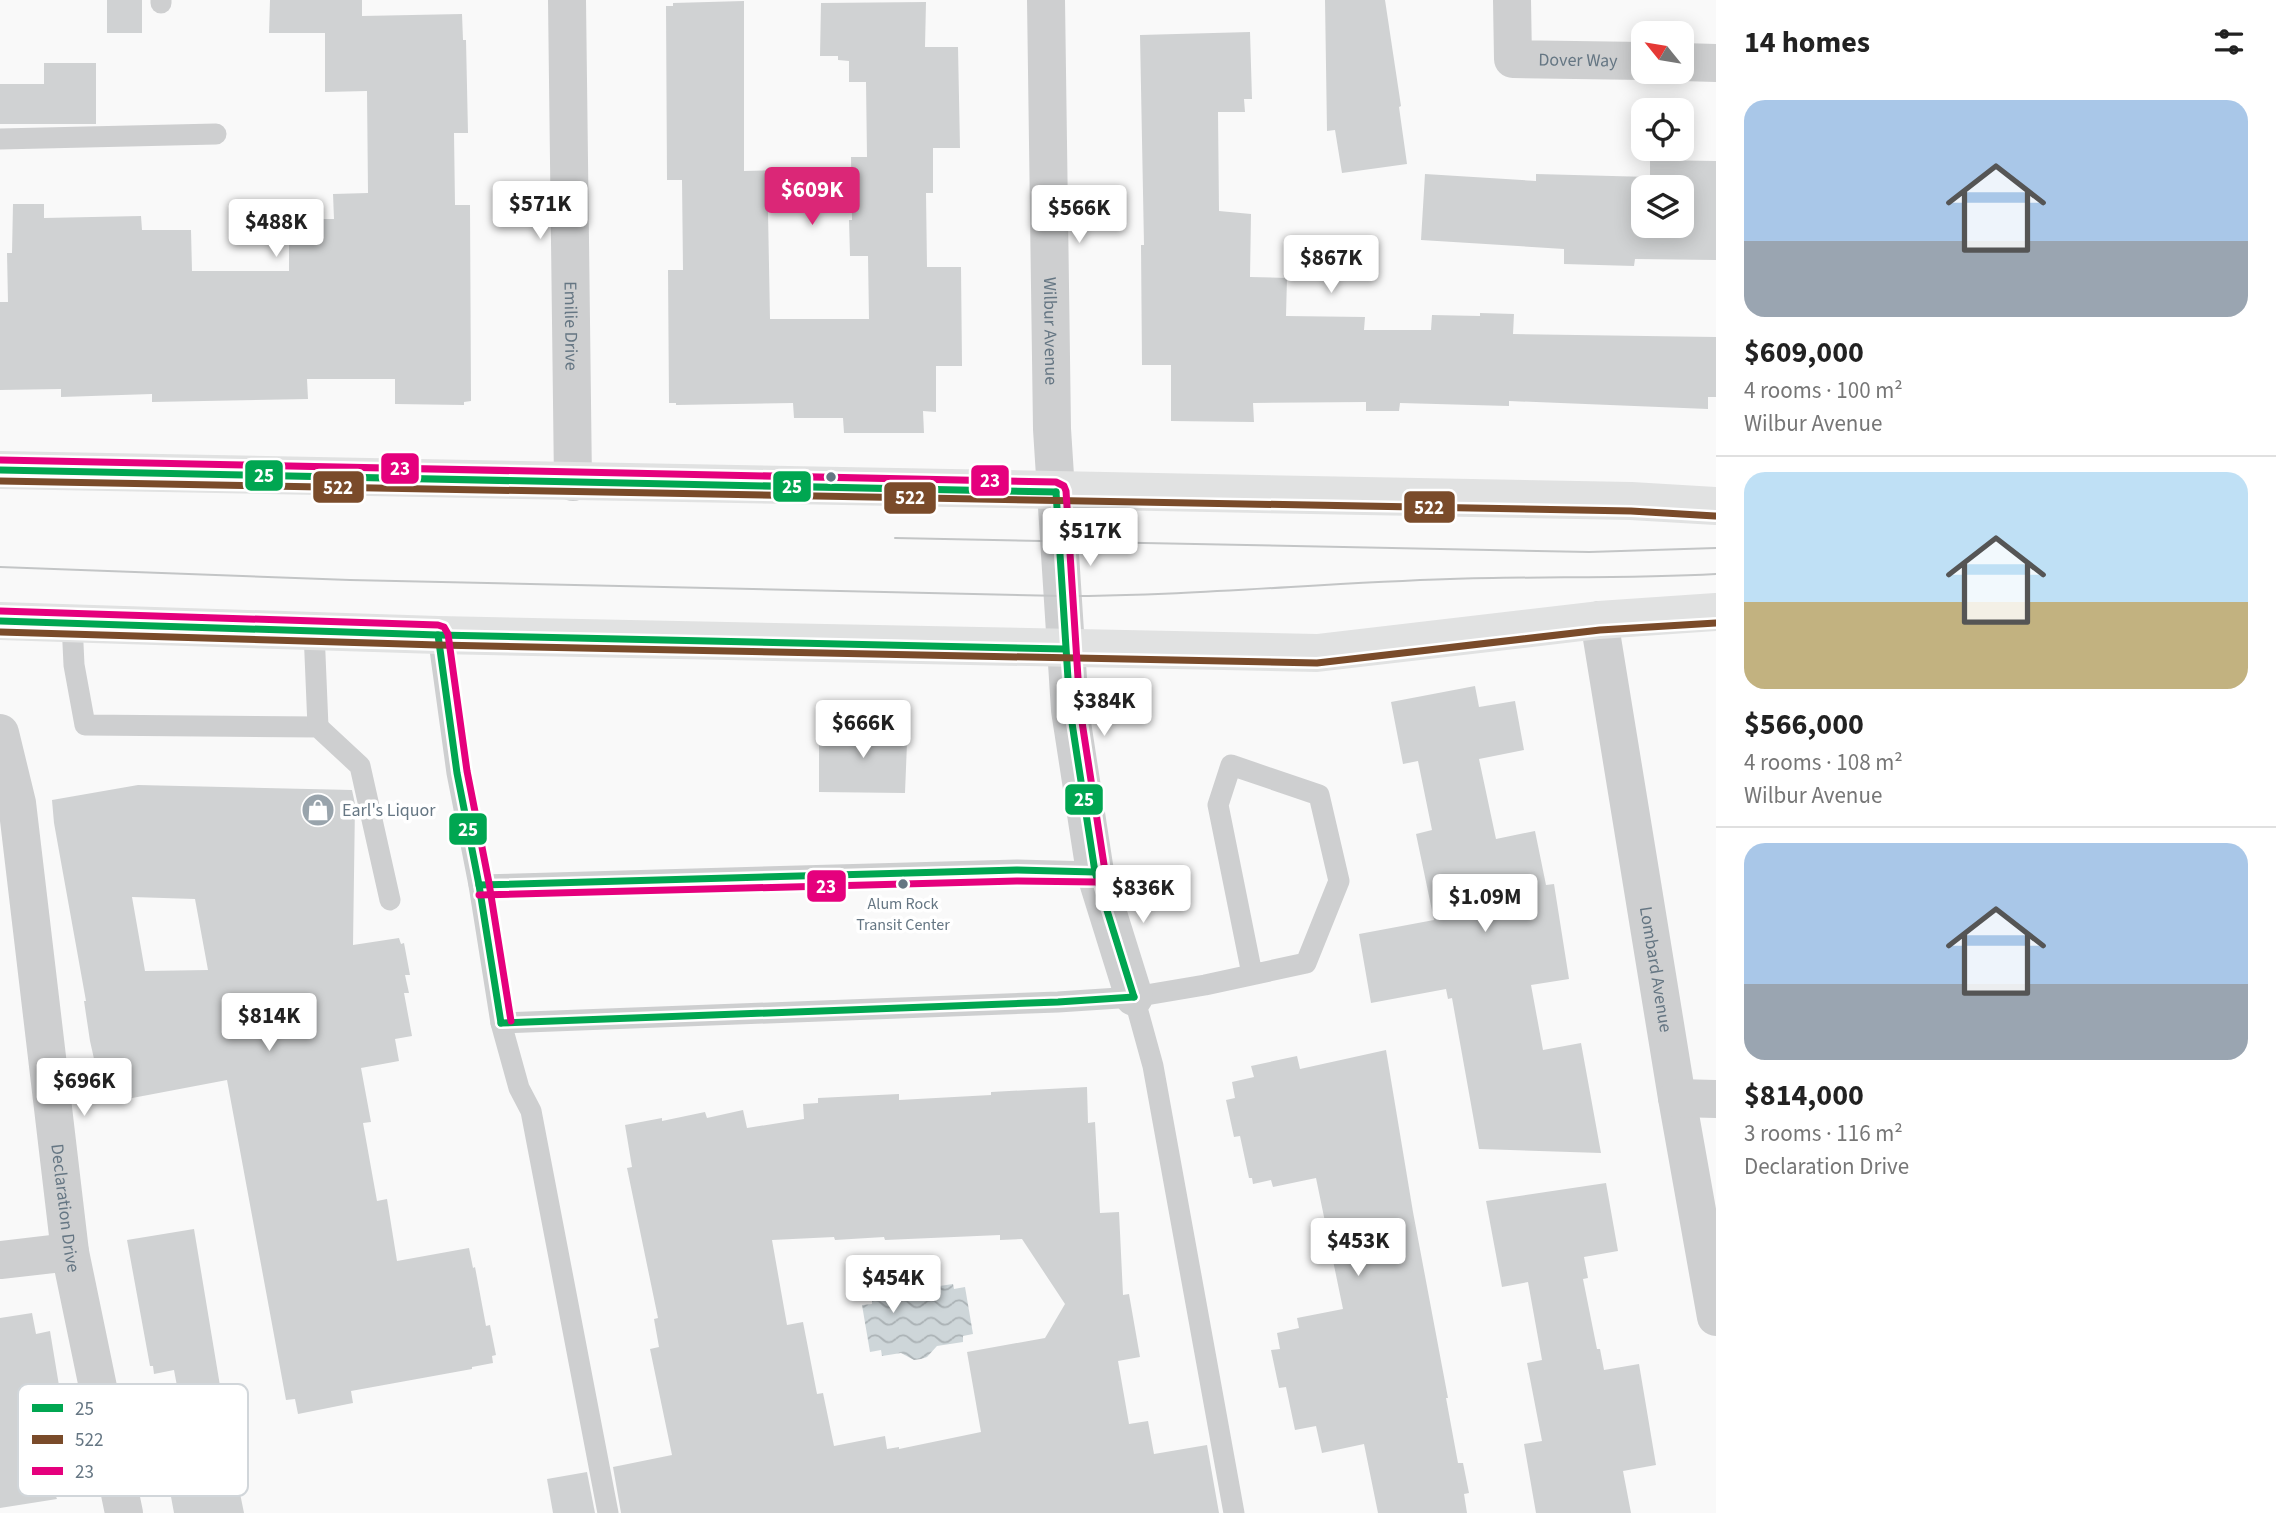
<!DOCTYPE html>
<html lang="en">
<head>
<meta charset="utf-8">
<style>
  body { margin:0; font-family:"Source Sans 3",sans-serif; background:#f6f6f6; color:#222; height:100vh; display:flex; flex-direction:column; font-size:26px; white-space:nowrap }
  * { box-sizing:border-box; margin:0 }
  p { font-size:23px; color:#767676 }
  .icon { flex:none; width:38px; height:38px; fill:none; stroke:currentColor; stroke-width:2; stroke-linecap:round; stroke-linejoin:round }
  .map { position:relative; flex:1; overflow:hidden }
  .panel { display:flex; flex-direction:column; background:#fff; width:560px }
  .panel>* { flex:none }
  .needle { width:46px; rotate:300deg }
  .controls { position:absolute; left:1631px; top:21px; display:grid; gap:14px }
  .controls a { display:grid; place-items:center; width:63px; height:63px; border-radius:14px; background:#fff; box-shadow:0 4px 18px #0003; font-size:35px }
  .price { position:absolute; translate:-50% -60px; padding:0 16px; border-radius:7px; background:#fff; color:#222; font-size:23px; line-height:46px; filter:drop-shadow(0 2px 4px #0008) }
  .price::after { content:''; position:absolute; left:50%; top:42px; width:21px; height:16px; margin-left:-10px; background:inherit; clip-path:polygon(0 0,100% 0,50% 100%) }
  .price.on { background:#db2777; color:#fff }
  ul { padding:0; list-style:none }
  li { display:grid; align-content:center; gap:14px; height:371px; padding:0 28px }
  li+li { border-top:2px solid #e0e0e0 }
  li span { display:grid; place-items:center; height:217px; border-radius:21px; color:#555 }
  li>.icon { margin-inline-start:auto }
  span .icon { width:126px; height:126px; fill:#fffc; stroke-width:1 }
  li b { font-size:30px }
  h2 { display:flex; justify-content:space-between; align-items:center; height:84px; padding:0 28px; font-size:30px }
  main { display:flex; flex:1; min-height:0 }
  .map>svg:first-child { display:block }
</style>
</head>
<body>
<main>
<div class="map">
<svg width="1716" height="1513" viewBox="0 0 1716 1513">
  <defs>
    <pattern id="water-waves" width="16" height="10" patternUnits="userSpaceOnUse" patternTransform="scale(1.75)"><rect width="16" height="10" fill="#ced6d9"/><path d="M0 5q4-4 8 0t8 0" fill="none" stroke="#abb2b5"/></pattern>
  </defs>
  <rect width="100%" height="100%" fill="#f9f9f9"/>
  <polygon fill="url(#water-waves)" points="907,1283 913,1283 926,1288 953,1284 954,1289 965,1287 973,1334 963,1336 963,1342 937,1346 927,1357 921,1359 914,1360 901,1353 882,1356 881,1350 870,1352 862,1305 872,1304 872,1298 890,1295 900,1285"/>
  <g fill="#d0d2d3" fill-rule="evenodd">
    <rect x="107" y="0" width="35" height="33"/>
    <polygon points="270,0 362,0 362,16 462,14 463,40 466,40 468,133 454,133 455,205 470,205 471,401 464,402 464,405 395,404 395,379 307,379 308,399 152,402 152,394 61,397 61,389 0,390 0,302 8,302 7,253 12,253 13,204 44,204 44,218 141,216 142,230 191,230 192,271 289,271 289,219 334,219 333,194 368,193 367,91 325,92 325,33 269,33"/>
    <polygon points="1325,0 1385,0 1401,106 1399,107 1407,164 1342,173 1335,130 1327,131"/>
    <polygon points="744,1 744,171 781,170 782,212 768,212 770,319 869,319 868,256 850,256 849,220 852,220 851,157 867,157 866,82 849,82 849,61 838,60 838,56 820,56 821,3 926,2 925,47 958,47 960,148 933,148 933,193 926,193 927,267 961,267 962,366 936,366 936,412 923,411 924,433 844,433 843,418 794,418 793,403 676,405 676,403 669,403 668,270 683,270 682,180 667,180 666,6 673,6 673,3"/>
    <polygon points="1250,32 1252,99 1244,99 1245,112 1218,112 1219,211 1251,214 1250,277 1287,278 1286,316 1365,317 1364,330 1431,330 1432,315 1480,316 1480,313 1514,314 1513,334 1716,337 1716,397 1708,397 1708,409 1509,401 1509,406 1400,403 1399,411 1366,411 1366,402 1253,403 1254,422 1171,421 1171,365 1142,365 1141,245 1144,245 1140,35"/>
    <polygon points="44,63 96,63 96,124 0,124 0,84 44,84"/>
    <path d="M1650,160L1716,161V260L1635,259L1634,266L1564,264V249L1421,240L1425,174L1536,181V174L1650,177ZM1643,187H1682V226H1643Z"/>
    <polygon points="1475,686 1479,707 1515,701 1524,750 1479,759 1496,839 1535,831 1546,885 1554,884 1569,979 1531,985 1543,1050 1581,1043 1601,1153 1479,1149 1452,998 1448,999 1446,989 1371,1003 1359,934 1434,920 1416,834 1432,830 1418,761 1403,764 1391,702"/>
    <polygon points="826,725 901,726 901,742 907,743 905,793 819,792 819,741 825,741"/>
    <path d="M138,785L352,790L355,804L353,945L399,938L401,944L404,943L410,975H405L409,993H404L412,1036L395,1039L399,1061L361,1068L371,1122L363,1123L377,1201L387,1199L397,1261L469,1248L473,1268L475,1267L486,1326L490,1325L496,1355L492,1356L493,1363L472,1367V1369L351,1391L353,1403L298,1414L295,1399L286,1400L227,1080L127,1099L124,1083L105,1086L103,1079L99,1081L90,1041L84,1001H86L54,823L52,800ZM132,897L195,899L208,970L145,971Z"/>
    <polygon points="1386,1050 1413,1212 1448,1398 1446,1398 1458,1463 1463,1463 1469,1493 1464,1494 1467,1513 1378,1513 1364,1444 1322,1453 1316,1426 1295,1430 1286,1387 1279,1388 1271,1350 1280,1349 1277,1333 1299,1328 1297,1318 1343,1309 1316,1178 1273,1187 1271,1180 1253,1184 1252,1178 1249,1178 1240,1136 1234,1137 1226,1100 1235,1098 1232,1082 1254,1077 1251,1066 1297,1056 1300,1069"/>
    <path d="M1087,1087L1088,1123L1095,1122L1100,1213L1119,1212L1123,1295L1129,1294L1140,1357L1118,1361L1129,1424L1148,1421L1154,1454L1207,1445L1219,1513H621L613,1467L672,1455L650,1349L659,1347L654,1319L658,1318L627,1168L632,1167L625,1125L662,1118V1121L705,1112L707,1118L743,1110L747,1128L804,1119L803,1104L818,1103V1098L899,1094V1100L991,1095V1092ZM1000,1235V1240L1022,1239L1065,1304L1045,1338L967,1352L981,1432L899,1449V1447L887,1449L885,1436L834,1446L823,1393L817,1394L803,1322L787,1325L772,1240L834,1237L835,1240L884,1237L885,1240Z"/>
    <polygon points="1606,1183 1618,1251 1584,1257 1588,1278 1583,1279 1597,1349 1600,1349 1604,1370 1639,1364 1656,1465 1623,1471 1631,1513 1536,1513 1524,1444 1542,1441 1527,1363 1542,1360 1528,1282 1502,1287 1486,1201"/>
    <polygon points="194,1229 228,1434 244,1513 174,1513 167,1475 172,1474 170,1460 190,1456 174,1370 154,1374 153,1366 150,1366 127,1240"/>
    <polygon points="32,1313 36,1334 50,1331 66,1428 68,1428 77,1470 59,1474 63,1493 55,1494 57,1499 0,1508 0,1318"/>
    <polygon points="587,1472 595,1513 553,1513 547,1479"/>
  </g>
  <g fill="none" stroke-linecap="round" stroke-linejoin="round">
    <g stroke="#cecfd0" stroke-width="21">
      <polyline points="161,0 161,3"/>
      <polyline points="0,139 216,134"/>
      <polyline points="72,623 74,665 85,725 318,727 360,766 390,900"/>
      <polyline points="314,631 318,727"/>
      <polyline points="438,635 457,773 479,885 501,1023 519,1088 531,1111 608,1513"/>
      <polyline points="479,885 1017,870 1095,872"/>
      <polyline points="1134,997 1153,1066 1234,1513"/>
      <polyline points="501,1023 1058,1002 1134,997 1205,985 1306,963 1339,881 1319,795 1231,765 1218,805 1252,974"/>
    </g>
    <g stroke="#cecfd0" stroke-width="38">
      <path id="s1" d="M567,0L573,482"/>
      <path id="s2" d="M1046,0L1052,429L1070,710L1095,872L1134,997"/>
      <path id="s3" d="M1512,0L1513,59L1643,61"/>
      <polyline points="1682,62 1716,63"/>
      <path id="s4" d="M1599,620L1677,1098L1716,1317"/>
      <path id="s5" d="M0,733L17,803L70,1252L124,1513"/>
      <polyline points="1677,1098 1716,1099"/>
      <polyline points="0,1260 70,1252"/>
    </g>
    <g stroke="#e1e2e2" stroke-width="38">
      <polyline points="0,470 1631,501 1716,506"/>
      <polyline points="0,621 438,635 1317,653 1599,620 1716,612"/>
    </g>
    <g stroke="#c3c5c6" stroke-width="2">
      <polyline points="895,538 1589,552 1716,548"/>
      <path d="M0,567L350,580L1062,596C1192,596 1320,583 1450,579C1539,576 1627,579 1716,574"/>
    </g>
    <defs>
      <g id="bus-1">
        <polyline points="0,470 1056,492"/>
        <polyline points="1056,492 1070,710 1095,872 1134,997"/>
        <polyline points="0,621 438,635 1064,649"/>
        <polyline points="438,635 457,773 479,885 501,1023"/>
        <polyline points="479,885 1017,870 1095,872"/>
        <polyline points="501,1023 1058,1002 1134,997"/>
      </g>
      <g id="bus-2">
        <polyline points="0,481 1631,511 1715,516"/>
        <polyline points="0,632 438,645 1317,663 1600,630 1716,623"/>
      </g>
      <g id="bus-3">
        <polyline points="0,460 1056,482 1064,486 1066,491 1080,709 1105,871 1101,880 1096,882 1017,881 479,895"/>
        <polyline points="0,611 438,625 444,627 448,634 467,771 489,883 511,1021"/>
      </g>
    </defs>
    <use href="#bus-1" stroke="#fff" stroke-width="12"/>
    <use href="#bus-2" stroke="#fff" stroke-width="12"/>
    <use href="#bus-3" stroke="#fff" stroke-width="12"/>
    <use href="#bus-1" stroke="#00a651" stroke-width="7"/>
    <use href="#bus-2" stroke="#7a4b2a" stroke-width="7"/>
    <use href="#bus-3" stroke="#e5007d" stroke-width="7"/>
  </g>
  <defs>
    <symbol id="shop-disc" viewBox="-11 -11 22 22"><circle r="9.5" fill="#99a4ac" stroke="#fff"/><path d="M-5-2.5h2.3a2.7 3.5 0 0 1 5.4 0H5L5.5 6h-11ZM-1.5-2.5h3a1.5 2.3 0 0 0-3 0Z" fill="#fff"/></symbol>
  </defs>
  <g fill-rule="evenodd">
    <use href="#shop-disc" x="299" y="791" width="38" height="38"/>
  </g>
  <g fill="#657683" stroke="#fff" stroke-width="2.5">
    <circle cx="831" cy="477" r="6"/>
    <circle cx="903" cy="884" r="6"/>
  </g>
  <g text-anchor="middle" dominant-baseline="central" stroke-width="7" stroke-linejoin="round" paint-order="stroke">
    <g font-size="16" fill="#657683" stroke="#fff">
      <text x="903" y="904">Alum Rock<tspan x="903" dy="21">Transit Center</tspan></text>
    </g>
    <g font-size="18" fill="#657683" stroke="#fff">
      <text stroke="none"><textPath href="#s3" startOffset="124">Dover Way</textPath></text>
      <text stroke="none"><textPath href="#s1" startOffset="326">Emilie Drive</textPath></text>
      <text stroke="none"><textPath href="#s2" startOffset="331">Wilbur Avenue</textPath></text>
      <text stroke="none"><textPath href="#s4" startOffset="354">Lombard Avenue</textPath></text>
      <text stroke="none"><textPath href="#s5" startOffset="480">Declaration Drive</textPath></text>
    </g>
    <g font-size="18" fill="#657683" stroke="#fff" text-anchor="start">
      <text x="342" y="810">Earl's Liquor</text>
    </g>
  </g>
  <rect x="18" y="1384" width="230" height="112" rx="10" fill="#fff" stroke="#d1d6da" stroke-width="2"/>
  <rect x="32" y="1404" width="31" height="8" fill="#00a651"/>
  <rect x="32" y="1435" width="31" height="9" fill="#7a4b2a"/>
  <rect x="32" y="1467" width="31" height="8" fill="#e5007d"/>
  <g font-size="19" fill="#657683">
    <text x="75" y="1415">25</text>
    <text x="75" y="1446">522</text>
    <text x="75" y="1478">23</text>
  </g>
  <g stroke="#fff" stroke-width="2.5">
    <rect x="380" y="452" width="40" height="33" rx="7" fill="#e5007d"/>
    <rect x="244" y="459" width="40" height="33" rx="7" fill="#00a651"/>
    <rect x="970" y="464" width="40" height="33" rx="7" fill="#e5007d"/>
    <rect x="772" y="470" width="40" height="33" rx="7" fill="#00a651"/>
    <rect x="312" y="470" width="53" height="34" rx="7" fill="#7a4b2a"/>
    <rect x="883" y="481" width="54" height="34" rx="7" fill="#7a4b2a"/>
    <rect x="1403" y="490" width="53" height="34" rx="7" fill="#7a4b2a"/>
    <rect x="1064" y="783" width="40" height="33" rx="7" fill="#00a651"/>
    <rect x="448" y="812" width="40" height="34" rx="7" fill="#00a651"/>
    <rect x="806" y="869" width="41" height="34" rx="7" fill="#e5007d"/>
  </g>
  <g font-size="19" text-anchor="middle" font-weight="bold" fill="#fff">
    <text x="400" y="475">23</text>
    <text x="264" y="482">25</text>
    <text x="990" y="487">23</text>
    <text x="792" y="493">25</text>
    <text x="338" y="494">522</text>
    <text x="910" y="504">522</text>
    <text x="1429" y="514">522</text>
    <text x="1084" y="806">25</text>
    <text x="468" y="836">25</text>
    <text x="826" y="893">23</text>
  </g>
</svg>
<div class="controls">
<a><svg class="needle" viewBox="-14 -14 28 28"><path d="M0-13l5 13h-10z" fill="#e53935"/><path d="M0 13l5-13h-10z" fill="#767676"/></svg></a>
<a><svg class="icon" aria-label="locate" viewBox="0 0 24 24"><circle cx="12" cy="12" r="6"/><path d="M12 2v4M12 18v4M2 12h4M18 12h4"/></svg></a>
<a><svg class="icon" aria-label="layers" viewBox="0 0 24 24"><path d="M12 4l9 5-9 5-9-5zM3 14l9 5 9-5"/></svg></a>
</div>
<b class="price on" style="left:812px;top:227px">$609K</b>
<b class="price" style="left:540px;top:241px">$571K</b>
<b class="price" style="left:1079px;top:245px">$566K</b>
<b class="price" style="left:276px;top:259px">$488K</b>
<b class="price" style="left:1331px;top:295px">$867K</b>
<b class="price" style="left:1090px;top:568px">$517K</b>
<b class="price" style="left:1104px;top:738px">$384K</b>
<b class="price" style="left:863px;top:760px">$666K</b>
<b class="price" style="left:1143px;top:925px">$836K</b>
<b class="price" style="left:1485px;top:934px">$1.09M</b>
<b class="price" style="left:269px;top:1053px">$814K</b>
<b class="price" style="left:84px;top:1118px">$696K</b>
<b class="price" style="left:1358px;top:1278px">$453K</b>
<b class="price" style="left:893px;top:1315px">$454K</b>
</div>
<section class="panel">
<h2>14 homes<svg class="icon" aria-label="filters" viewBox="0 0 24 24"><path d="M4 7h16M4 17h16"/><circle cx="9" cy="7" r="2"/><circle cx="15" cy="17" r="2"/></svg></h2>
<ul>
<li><span style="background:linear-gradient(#a9c7e8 65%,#9aa5b1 0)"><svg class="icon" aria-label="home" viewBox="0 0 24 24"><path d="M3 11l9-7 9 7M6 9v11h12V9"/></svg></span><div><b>$609,000</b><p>4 rooms · 100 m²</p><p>Wilbur Avenue</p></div></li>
<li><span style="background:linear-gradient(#bfe0f5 60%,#c2b280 0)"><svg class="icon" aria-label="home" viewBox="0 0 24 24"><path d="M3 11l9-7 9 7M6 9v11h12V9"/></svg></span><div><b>$566,000</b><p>4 rooms · 108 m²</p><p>Wilbur Avenue</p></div></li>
<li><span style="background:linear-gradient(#a9c7e8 65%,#9aa5b1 0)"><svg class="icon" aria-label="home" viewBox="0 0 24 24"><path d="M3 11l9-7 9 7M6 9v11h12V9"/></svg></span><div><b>$814,000</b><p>3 rooms · 116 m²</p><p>Declaration Drive</p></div></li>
</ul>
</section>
</main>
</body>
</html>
